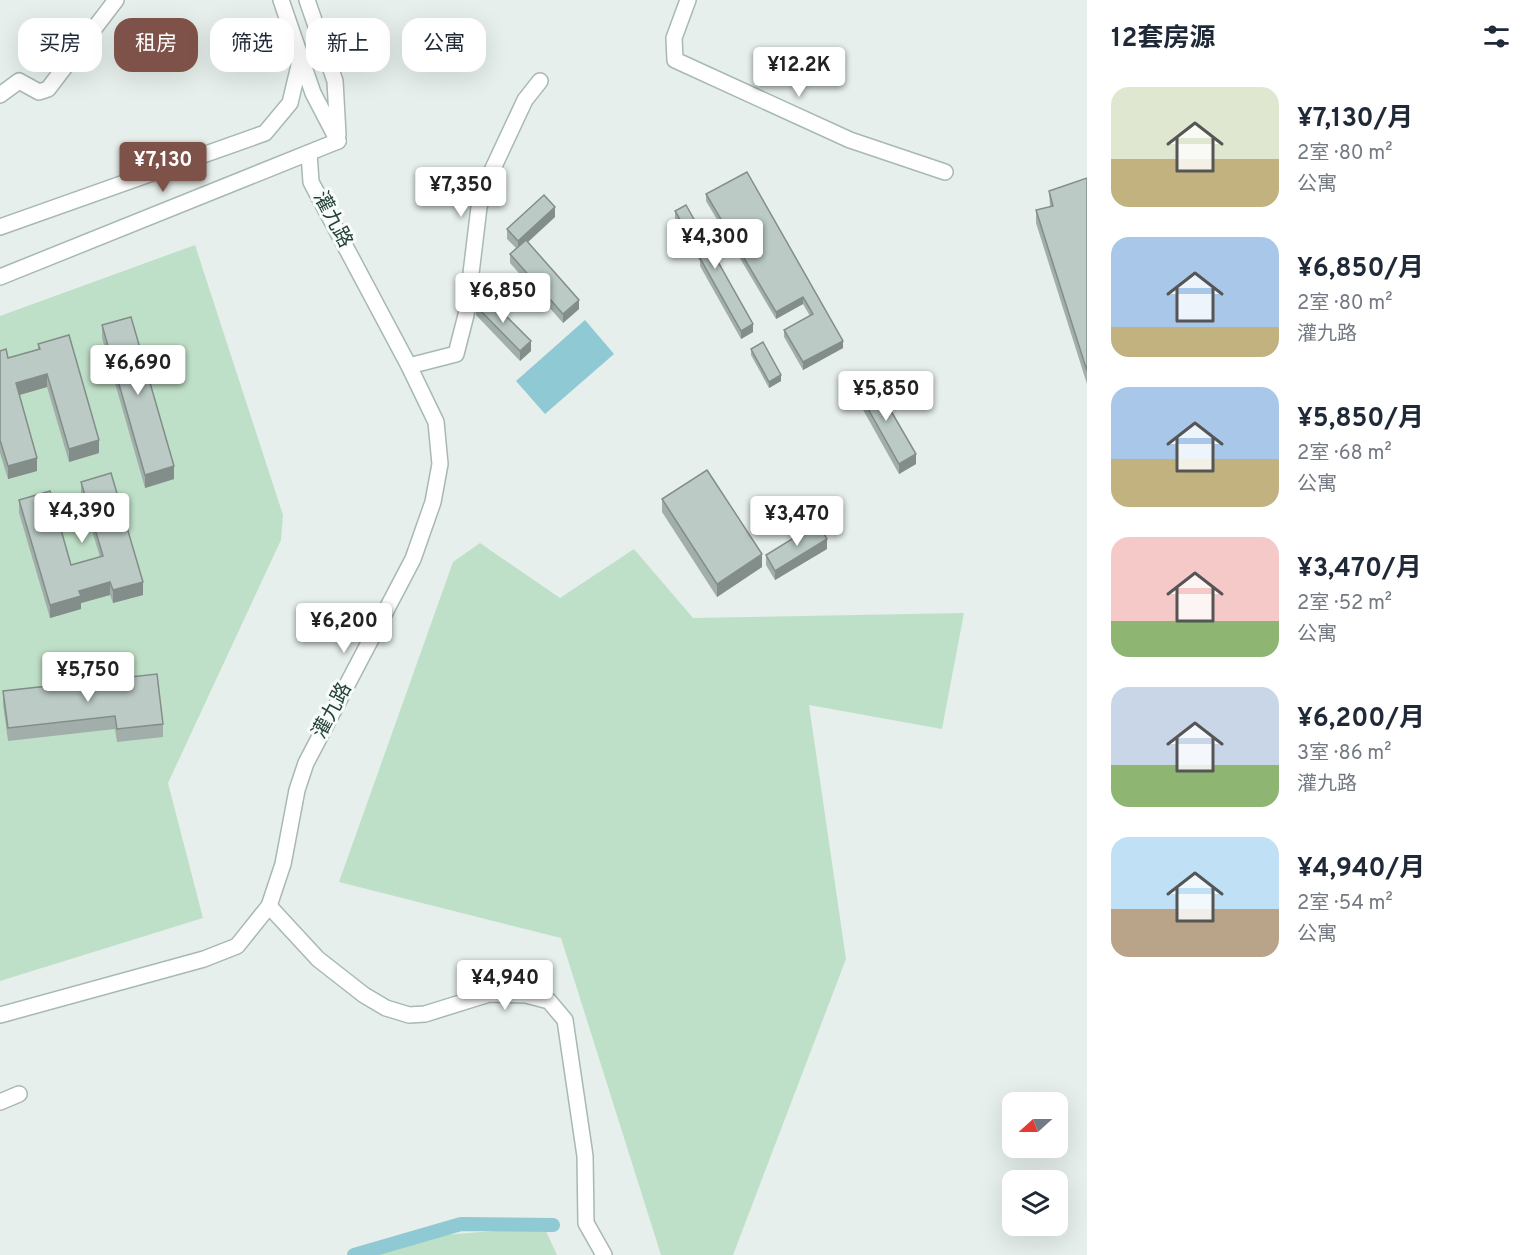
<!DOCTYPE html>
<html lang="zh">
<head>
<meta charset="utf-8">
<style>
  body { margin:0; font-family:Overpass,"Noto Sans SC",sans-serif; background:#f2f2f3; color:#1f2937; height:100vh; display:flex; flex-direction:column; font-size:22px; white-space:nowrap }
  * { box-sizing:border-box; margin:0 }
  p { font-size:20px; color:#747a83 }
  .icon { flex:none; width:33px; height:33px; fill:none; stroke:currentColor; stroke-width:2; stroke-linecap:round; stroke-linejoin:round }
  .map { position:relative; flex:1; overflow:hidden }
  .details { display:flex; flex-direction:column; background:#fff; width:450px }
  .details>* { flex:none }
  .hud { position:absolute; left:18px; top:18px; width:570px; height:54px; display:flex; gap:12px }
  .needle { width:39px; rotate:249deg }
  .fabs { position:absolute; left:1002px; top:1092px; display:grid; gap:12px }
  .fabs a { display:grid; place-items:center; width:66px; height:66px; border-radius:12px; background:#fff; box-shadow:0 6px 24px #0002; font-size:30px }
  .price { position:absolute; translate:-50% -51px; padding:0 14px; border-radius:6px; background:#fff; color:#222; font-size:20px; line-height:39px; filter:drop-shadow(0 2px 3px #0008) }
  .price::after { content:''; position:absolute; left:50%; top:36px; width:18px; height:14px; margin-left:-9px; background:inherit; clip-path:polygon(0 0,100% 0,50% 100%) }
  .price.active { background:#7f5249; color:#fff }
  ul { padding:0; list-style:none }
  li { display:flex; align-items:center; gap:18px; height:150px; padding:0 24px }
  li span { display:grid; place-items:center; flex:none; width:168px; height:120px; border-radius:18px; color:#555 }
  li>.icon { margin-inline-start:auto }
  span .icon { width:72px; height:72px; fill:#fffc; stroke-width:1 }
  li b { font-size:26px }
  h2 { display:flex; justify-content:space-between; align-items:center; height:72px; padding:0 24px; font-size:26px }
  .tag { padding:0 21px; border-radius:18px; background:#fff; box-shadow:0 6px 24px #0002; font-size:21px; line-height:54px }
  .tag.active { background:#7f5249; color:#fff }
  main { display:flex; flex:1; min-height:0 }
  .map>svg:first-child { display:block }
</style>
</head>
<body>
<main>
<div class="map">
<svg width="1087" height="1255" viewBox="0 0 1087 1255">
  <rect width="100%" height="100%" fill="#e6efeb"/>
  <g fill="#bfe0c8">
    <polygon points="195,245 283,515 281,540 168,783 203,918 0,981 0,316"/>
    <polygon points="480,543 560,598 634,549 693,618 964,613 942,729 809,705 846,959 733,1255 661,1255 561,938 339,882 453,562"/>
    <polygon points="544,1227 557,1255 370,1255 430,1236"/>
  </g>
  <polygon fill="#8ec9d4" points="585,320 614,354 545,414 516,381"/>
  <g fill="none" stroke-linecap="round" stroke-linejoin="round">
    <polyline stroke="#8ec9d4" stroke-width="14" points="354,1255 461,1224 553,1225"/>
    <defs>
      <g id="minor">
        <polyline points="281,0 313,93 338,141"/>
        <polyline points="307,0 335,81 338,135"/>
        <polyline points="688,0 674,38 675,60 850,140 945,172"/>
        <polyline points="0,95 19,81 39,92 48,89 116,0"/>
        <polyline points="0,227 265,133 290,103 301,57"/>
        <polyline points="0,277 338,141"/>
        <polyline points="409,366 456,354 466,315 479,207 489,177 525,100 540,81"/>
        <polyline points="269,906 318,959 364,995 386,1008 409,1015 425,1014 489,994 526,995 549,1001 565,1020 585,1156 586,1223 604,1255"/>
        <polyline points="0,1015 204,959 237,946 269,906 283,864 297,790 306,763 413,559 433,502 440,464 436,422 409,366 311,182 309,153"/>
        <polyline points="0,1102 19,1094"/>
      </g>
    </defs>
    <use href="#minor" stroke="#a8b8b2" stroke-width="18"/>
    <use href="#minor" stroke="#fff" stroke-width="15"/>
  </g>
  <g fill="#a1aea9">
    <polygon points="747,172 843,348 803,370 784,337 784,330 810,316 803,304 776,319 706,201 706,194"/>
    <polygon points="1087,178 1087,384 1036,223 1036,210 1050,207 1049,191"/>
    <polygon points="675,211 753,332 741,339 700,266 700,261 675,220"/>
    <polygon points="555,217 528,242 579,309 563,323 510,263 510,254 516,248 507,239 507,229"/>
    <polygon points="476,306 531,351 520,361 476,315"/>
    <polygon points="102,325 174,479 145,488 102,338"/>
    <polygon points="38,344 99,453 69,462 47,387 19,395 37,471 8,479 0,453 0,351 8,358 38,349"/>
    <polygon points="751,349 781,381 769,388 751,355"/>
    <polygon points="857,389 916,464 899,474 857,399"/>
    <polygon points="81,482 143,595 113,603 110,595 81,603 81,609 50,618 19,513 19,500 71,565 100,557 81,495"/>
    <polygon points="662,499 762,567 717,597 662,512"/>
    <polygon points="827,549 775,580 766,565 766,555"/>
    <polygon points="3,691 163,724 163,737 117,742 115,729 8,741 3,704"/>
  </g>
  <g fill="#838d89">
    <polygon points="555,207 555,217 518,251 518,241"/>
    <polygon points="803,297 803,304 776,319 776,312"/>
    <polygon points="579,300 579,309 563,323 563,314"/>
    <polygon points="753,324 753,332 741,339 741,331"/>
    <polygon points="531,341 531,351 520,361 520,351"/>
    <polygon points="843,341 843,348 803,370 803,362"/>
    <polygon points="47,374 47,387 16,396 16,383"/>
    <polygon points="781,375 781,381 769,388 769,382"/>
    <polygon points="99,440 99,453 69,462 69,449"/>
    <polygon points="916,454 916,464 899,474 899,464"/>
    <polygon points="37,458 37,471 8,479 8,466"/>
    <polygon points="174,466 174,479 145,488 145,475"/>
    <polygon points="827,539 827,549 775,580 775,571"/>
    <polygon points="762,554 762,567 717,597 717,584"/>
    <polygon points="110,582 110,595 81,603 81,609 50,618 50,605 79,591"/>
    <polygon points="143,582 143,595 113,603 113,590"/>
  </g>
  <g fill="#bbcac4" stroke="#838d89" stroke-width="1.5">
    <polygon points="747,172 843,341 803,362 784,330 813,314 803,297 776,312 706,194"/>
    <polygon points="1087,178 1087,371 1036,210 1053,206 1049,191"/>
    <polygon points="544,195 555,207 518,241 507,229"/>
    <polygon points="686,205 753,324 741,331 700,258 702,257 675,211"/>
    <polygon points="526,240 579,300 563,314 510,254"/>
    <polygon points="486,296 531,341 520,351 476,306"/>
    <polygon points="131,317 174,466 145,475 102,325"/>
    <polygon points="69,335 99,440 69,449 47,374 16,383 37,458 8,466 0,440 0,351 6,349 8,358 40,349 38,344"/>
    <polygon points="763,342 781,375 769,382 751,349"/>
    <polygon points="873,380 916,454 899,464 857,389"/>
    <polygon points="707,470 762,554 717,584 662,499"/>
    <polygon points="111,473 143,582 113,590 110,582 79,591 81,596 50,605 19,500 50,491 71,565 103,556 81,482"/>
    <polygon points="818,523 827,539 775,571 766,555"/>
    <polygon points="157,674 163,724 117,729 115,716 8,728 3,691"/>
  </g>
  <g text-anchor="middle" dominant-baseline="central" stroke-width="6" stroke-linejoin="round" paint-order="stroke">
    <g font-size="20" fill="#24423a" stroke="#f7fbf9">
      <text transform="translate(332 220) rotate(62)">灌九路</text>
      <text transform="translate(333 711) rotate(-62)">灌九路</text>
    </g>
  </g>
</svg>
<div class="fabs">
<a><svg class="needle" viewBox="-14 -14 28 28"><path d="M0-13l5 13h-10z" fill="#e53935"/><path d="M0 13l5-13h-10z" fill="#747a83"/></svg></a>
<a><svg class="icon" aria-label="layers" viewBox="0 0 24 24"><path d="M12 4l9 5-9 5-9-5zM3 14l9 5 9-5"/></svg></a>
</div>
<b class="price" style="left:799px;top:98px">¥12.2K</b>
<b class="price active" style="left:163px;top:193px">¥7,130</b>
<b class="price" style="left:461px;top:218px">¥7,350</b>
<b class="price" style="left:715px;top:270px">¥4,300</b>
<b class="price" style="left:503px;top:324px">¥6,850</b>
<b class="price" style="left:138px;top:396px">¥6,690</b>
<b class="price" style="left:886px;top:422px">¥5,850</b>
<b class="price" style="left:82px;top:544px">¥4,390</b>
<b class="price" style="left:797px;top:547px">¥3,470</b>
<b class="price" style="left:344px;top:654px">¥6,200</b>
<b class="price" style="left:88px;top:703px">¥5,750</b>
<b class="price" style="left:505px;top:1011px">¥4,940</b>
<div class="hud">
<a class="tag">买房</a>
<a class="tag active">租房</a>
<a class="tag">筛选</a>
<a class="tag">新上</a>
<a class="tag">公寓</a>
</div>
</div>
<section class="details">
<h2>12套房源<svg class="icon" aria-label="filters" viewBox="0 0 24 24"><path d="M4 7h16M4 17h16"/><circle cx="9" cy="7" r="2"/><circle cx="15" cy="17" r="2"/></svg></h2>
<ul>
<li><span style="background:linear-gradient(#dfe7d0 60%,#c2b280 0)"><svg class="icon" aria-label="home" viewBox="0 0 24 24"><path d="M3 11l9-7 9 7M6 9v11h12V9"/></svg></span><div><b>¥7,130/月</b><p>2室 · 80 m²</p><p>公寓</p></div></li>
<li><span style="background:linear-gradient(#a9c7e8 75%,#c2b280 0)"><svg class="icon" aria-label="home" viewBox="0 0 24 24"><path d="M3 11l9-7 9 7M6 9v11h12V9"/></svg></span><div><b>¥6,850/月</b><p>2室 · 80 m²</p><p>灌九路</p></div></li>
<li><span style="background:linear-gradient(#a9c7e8 60%,#c2b280 0)"><svg class="icon" aria-label="home" viewBox="0 0 24 24"><path d="M3 11l9-7 9 7M6 9v11h12V9"/></svg></span><div><b>¥5,850/月</b><p>2室 · 68 m²</p><p>公寓</p></div></li>
<li><span style="background:linear-gradient(#f6c9c9 70%,#8fb573 0)"><svg class="icon" aria-label="home" viewBox="0 0 24 24"><path d="M3 11l9-7 9 7M6 9v11h12V9"/></svg></span><div><b>¥3,470/月</b><p>2室 · 52 m²</p><p>公寓</p></div></li>
<li><span style="background:linear-gradient(#c9d6e8 65%,#8fb573 0)"><svg class="icon" aria-label="home" viewBox="0 0 24 24"><path d="M3 11l9-7 9 7M6 9v11h12V9"/></svg></span><div><b>¥6,200/月</b><p>3室 · 86 m²</p><p>灌九路</p></div></li>
<li><span style="background:linear-gradient(#bfe0f5 60%,#b9a48a 0)"><svg class="icon" aria-label="home" viewBox="0 0 24 24"><path d="M3 11l9-7 9 7M6 9v11h12V9"/></svg></span><div><b>¥4,940/月</b><p>2室 · 54 m²</p><p>公寓</p></div></li>
</ul>
</section>
</main>
</body>
</html>
